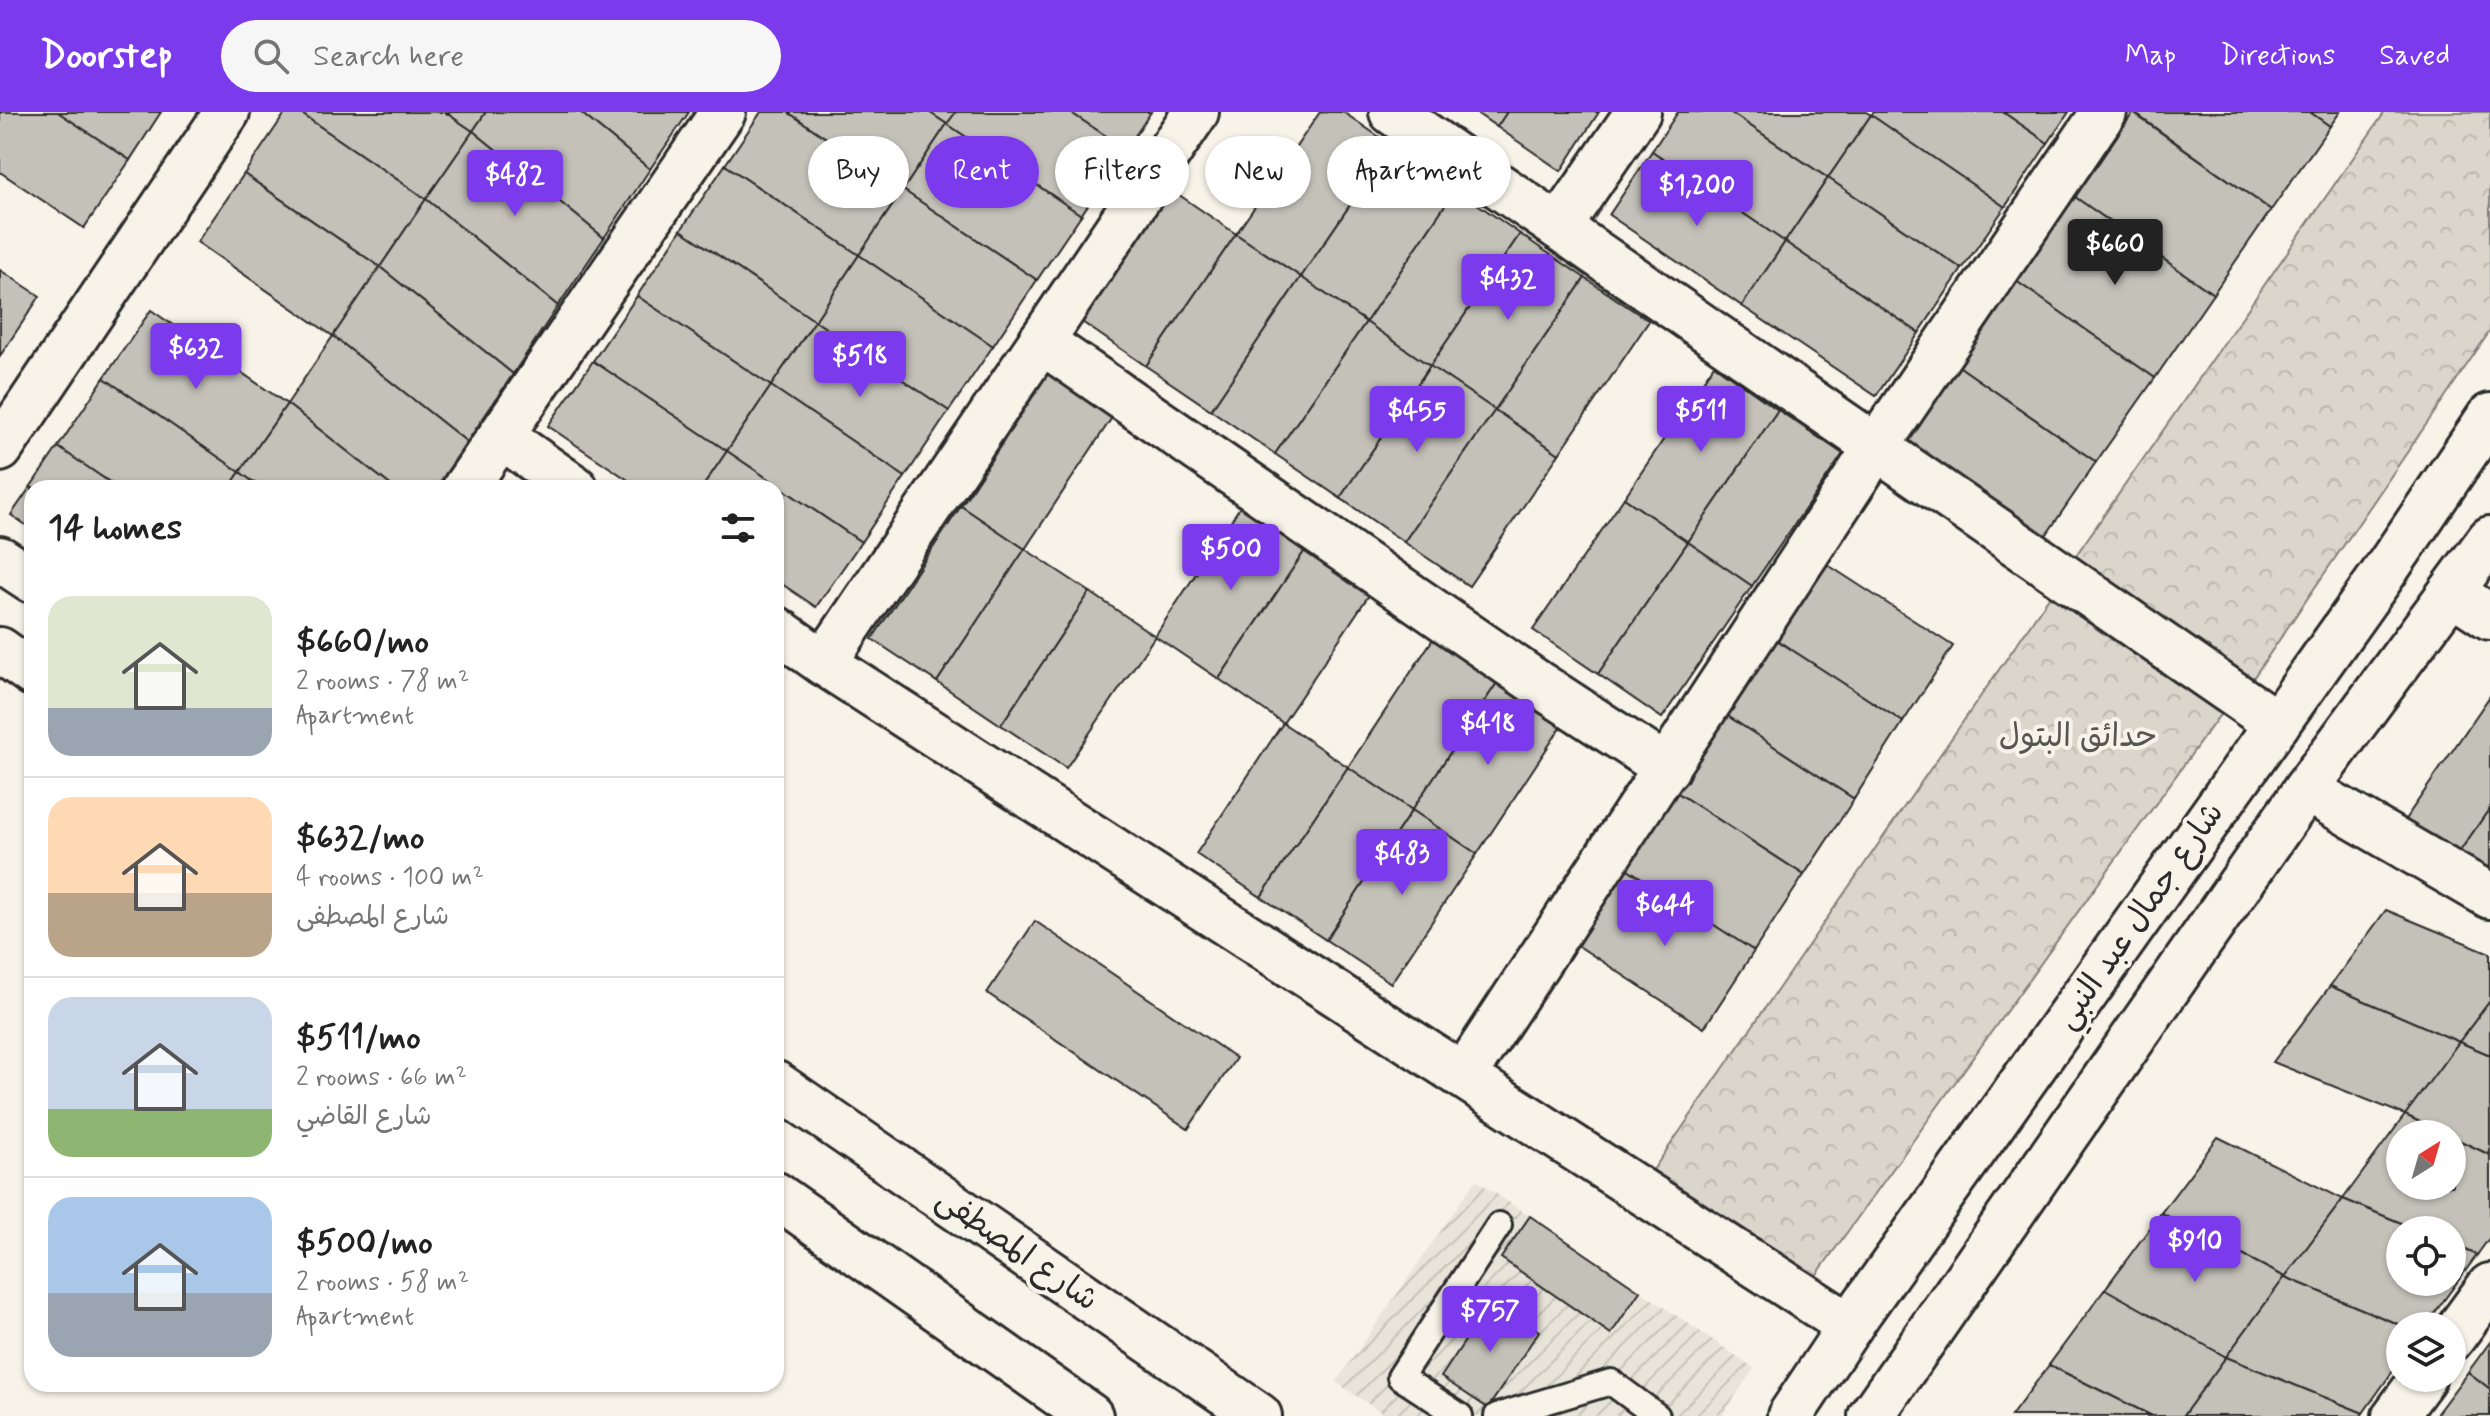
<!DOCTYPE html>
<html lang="en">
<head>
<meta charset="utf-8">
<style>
  body { margin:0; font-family:Mynerve,"Playpen Sans Arabic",sans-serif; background:#f6f6f6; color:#222; height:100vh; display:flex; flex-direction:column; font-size:30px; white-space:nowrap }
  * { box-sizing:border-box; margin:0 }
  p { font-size:26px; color:#767676 }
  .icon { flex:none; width:44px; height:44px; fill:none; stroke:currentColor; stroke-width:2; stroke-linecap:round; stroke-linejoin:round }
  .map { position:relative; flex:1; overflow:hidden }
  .side { position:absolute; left:24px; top:368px; width:760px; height:912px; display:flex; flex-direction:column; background:#fff; border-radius:24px; box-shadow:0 2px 6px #0004 }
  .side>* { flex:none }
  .banner { position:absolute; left:808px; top:24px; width:760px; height:72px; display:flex; gap:16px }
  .needle { width:52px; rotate:37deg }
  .fabs { position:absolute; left:2386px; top:1008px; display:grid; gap:16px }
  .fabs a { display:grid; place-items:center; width:80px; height:80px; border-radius:50%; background:#fff; box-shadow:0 2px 6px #0004; font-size:40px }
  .price { position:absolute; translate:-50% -68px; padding:0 18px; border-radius:8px; background:#7c3aed; color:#fff; font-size:26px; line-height:52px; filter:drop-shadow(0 2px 4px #0008) }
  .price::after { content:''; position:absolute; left:50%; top:48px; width:24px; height:18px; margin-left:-12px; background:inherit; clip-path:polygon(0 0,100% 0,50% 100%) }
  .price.active { background:#222; color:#fff }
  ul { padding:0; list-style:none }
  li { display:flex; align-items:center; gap:24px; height:200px; padding:0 24px }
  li+li { border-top:2px solid #e0e0e0 }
  li span { display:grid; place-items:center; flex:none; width:224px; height:160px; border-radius:24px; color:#555 }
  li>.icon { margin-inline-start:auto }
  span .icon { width:96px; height:96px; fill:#fffc; stroke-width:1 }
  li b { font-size:34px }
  h2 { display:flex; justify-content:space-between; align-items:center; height:96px; padding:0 24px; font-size:34px }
  .pill { padding:0 28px; border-radius:36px; background:#fff; box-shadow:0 2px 6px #0004; font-size:28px; line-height:72px }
  .pill.active { background:#7c3aed; color:#fff }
  header { display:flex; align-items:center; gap:48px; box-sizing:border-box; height:112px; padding:0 40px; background:#7c3aed; color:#fff }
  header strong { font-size:38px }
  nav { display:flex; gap:44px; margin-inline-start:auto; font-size:28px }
  .search { width:560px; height:72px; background:#f6f6f6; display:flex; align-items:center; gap:20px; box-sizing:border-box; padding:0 28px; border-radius:44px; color:#767676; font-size:30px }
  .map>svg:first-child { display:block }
</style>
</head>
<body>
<header>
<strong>Doorstep</strong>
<div class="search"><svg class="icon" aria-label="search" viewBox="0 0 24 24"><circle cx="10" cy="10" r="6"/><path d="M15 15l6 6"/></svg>Search here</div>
<nav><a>Map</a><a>Directions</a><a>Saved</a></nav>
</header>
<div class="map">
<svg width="2490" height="1304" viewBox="0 0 2490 1304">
  <defs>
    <pattern id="industrial-furrows" width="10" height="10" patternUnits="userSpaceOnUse" patternTransform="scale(2)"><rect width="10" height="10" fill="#e8e4da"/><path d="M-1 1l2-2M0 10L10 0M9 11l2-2" fill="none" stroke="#c7c4bb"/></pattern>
    <pattern id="park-crowns" width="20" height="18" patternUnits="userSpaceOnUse" patternTransform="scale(2)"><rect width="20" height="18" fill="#dad6cc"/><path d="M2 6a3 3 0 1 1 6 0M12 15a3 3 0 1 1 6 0" fill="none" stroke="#bbb8af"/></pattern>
  </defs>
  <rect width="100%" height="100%" fill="#f7f3e8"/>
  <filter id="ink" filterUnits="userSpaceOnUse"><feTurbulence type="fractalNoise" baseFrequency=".0125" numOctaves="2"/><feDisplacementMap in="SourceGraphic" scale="16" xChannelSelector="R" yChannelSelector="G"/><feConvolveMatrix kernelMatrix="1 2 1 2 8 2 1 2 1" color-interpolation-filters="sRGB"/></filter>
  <g filter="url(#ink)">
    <polygon fill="url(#industrial-furrows)" points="1476,1068 1754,1256 1722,1304 1386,1304 1336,1270"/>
    <g fill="url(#park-crowns)" stroke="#82807c" stroke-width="2">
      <polygon points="2385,0 2490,0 2490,219 2249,572 2072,449"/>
      <polygon points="2054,478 2224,597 1812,1169 1653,1058"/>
    </g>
    <g fill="#c4c1b9" stroke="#2b2b2b" stroke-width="2">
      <polygon points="0,0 58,0 130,48 84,116 0,60"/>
      <polygon points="58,0 161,0 130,48"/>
      <polygon points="286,0 299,0 426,87 380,155 244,62"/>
      <polygon points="299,0 445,0 473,19 426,87"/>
      <polygon points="445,0 486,0 473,19"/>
      <polygon points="486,0 580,0 650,57 604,126 473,19"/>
      <polygon points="580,0 689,0 650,57"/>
      <polygon points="761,0 788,0 903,78 859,143 725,53"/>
      <polygon points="788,0 929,0 947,12 903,78"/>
      <polygon points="929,0 956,0 947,12"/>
      <polygon points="956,0 1070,0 1126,37 1081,103 947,12"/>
      <polygon points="1070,0 1151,0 1126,37"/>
      <polygon points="1320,0 1343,0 1391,33 1301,165 1236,122"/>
      <polygon points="1475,0 1507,0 1497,15"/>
      <polygon points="1507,0 1599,0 1561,59 1497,15"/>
      <polygon points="1678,0 1730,0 1828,66 1785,130 1652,39"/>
      <polygon points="1730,0 1866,0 1871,3 1828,66"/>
      <polygon points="1874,0 2003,0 2048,31 2005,95 1871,3"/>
      <polygon points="2003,0 2069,0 2048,31"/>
      <polygon points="2133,0 2310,0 2330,14 2271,98"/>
      <polygon points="2310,0 2340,0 2330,14"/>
      <polygon points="2133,1 2271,98 2213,182 2075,85"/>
      <polygon points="1871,3 2005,95 1962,157 1828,66"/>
      <polygon points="947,12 1081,103 1037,168 903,78"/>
      <polygon points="473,19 604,126 558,194 426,87"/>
      <polygon points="1391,33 1456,77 1366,210 1301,165"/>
      <polygon points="1652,39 1785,130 1742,194 1609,103"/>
      <polygon points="725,53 859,143 815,209 681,118"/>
      <polygon points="244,62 380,155 333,224 197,130"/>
      <polygon points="1828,66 1962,157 1919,221 1785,130"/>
      <polygon points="1456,77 1520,122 1430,254 1366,210"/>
      <polygon points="903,78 1037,168 993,234 859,143"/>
      <polygon points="1172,78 1236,122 1146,254 1082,210"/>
      <polygon points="2075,85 2213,182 2155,266 2016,169"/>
      <polygon points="426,87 558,194 513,262 380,155"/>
      <polygon points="681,118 815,209 771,274 637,184"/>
      <polygon points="1236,122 1301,165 1211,298 1146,254"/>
      <polygon points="1520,122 1585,166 1495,298 1430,254"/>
      <polygon points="1785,130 1919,221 1876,284 1742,194"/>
      <polygon points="859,143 993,234 949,299 815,209"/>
      <polygon points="380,155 513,262 467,330 333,224"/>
      <polygon points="0,158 40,184 0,244"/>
      <polygon points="1301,165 1366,210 1275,342 1211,298"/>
      <polygon points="1585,166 1649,209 1559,342 1495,298"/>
      <polygon points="2016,169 2155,266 2096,350 1957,253"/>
      <polygon points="637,184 771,274 727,339 593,249"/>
      <polygon points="151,198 287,292 240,360 104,266"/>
      <polygon points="815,209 949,299 905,365 771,274"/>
      <polygon points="1366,210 1430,254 1340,386 1275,342"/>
      <polygon points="333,224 467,330 436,376 394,376 287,292"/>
      <polygon points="593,249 727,339 702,376 640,376 548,314"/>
      <polygon points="1714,253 1778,298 1688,430 1624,386"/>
      <polygon points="1957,253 2096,350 2038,435 1899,338"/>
      <polygon points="1430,254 1495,298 1404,430 1340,386"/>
      <polygon points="1049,260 1113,304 1025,437 961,394"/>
      <polygon points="104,266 240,360 229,376 118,376 58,335"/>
      <polygon points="771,274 905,365 861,430 727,339"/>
      <polygon points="287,292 394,376 261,376 240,360"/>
      <polygon points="1495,298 1559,342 1469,474 1404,430"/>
      <polygon points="1778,298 1843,342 1752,474 1688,430"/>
      <polygon points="58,335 118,376 32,376 32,417 11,403"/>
      <polygon points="727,339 861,430 816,495 776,468 776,376 702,376"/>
      <polygon points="240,360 261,376 229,376"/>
      <polygon points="1624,386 1688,430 1598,562 1533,518"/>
      <polygon points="1242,392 1306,437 1219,567 1155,524"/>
      <polygon points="961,394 1025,437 937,570 872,527"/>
      <polygon points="1688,430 1752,474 1662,606 1598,562"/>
      <polygon points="1025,437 1090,480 1001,613 937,570"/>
      <polygon points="1306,437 1371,480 1283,611 1219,567"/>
      <polygon points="1825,451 1953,534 1903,610 1775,527"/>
      <polygon points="1090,480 1155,524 1066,656 1001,613"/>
      <polygon points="1435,524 1499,568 1412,698 1348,655"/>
      <polygon points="1775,527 1903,610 1854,687 1726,603"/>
      <polygon points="1499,568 1563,612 1477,742 1412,698"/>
      <polygon points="2490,584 2490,696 2458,742 2402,712"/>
      <polygon points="1726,603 1854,687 1804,763 1676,680"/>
      <polygon points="1283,611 1348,655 1261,785 1196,742"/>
      <polygon points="1348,655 1412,698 1326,828 1261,785"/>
      <polygon points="1676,680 1804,763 1754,839 1626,756"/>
      <polygon points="2490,696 2490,760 2458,742"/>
      <polygon points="1412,698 1477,742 1391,871 1326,828"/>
      <polygon points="1626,756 1754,839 1704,916 1577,833"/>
      <polygon points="2386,798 2490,841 2490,889 2459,930 2330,874"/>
      <polygon points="1035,809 1236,946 1188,1017 987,881"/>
      <polygon points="2330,874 2459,930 2405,1003 2273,950"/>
      <polygon points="2490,889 2490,943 2459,930"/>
      <polygon points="2459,930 2490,943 2490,1043 2452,1025 2452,1022 2445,1022 2405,1003"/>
      <polygon points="2405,1003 2445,1022 2400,1022 2400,1074 2452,1074 2452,1025 2490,1043 2490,1125 2477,1143 2452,1132 2452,1118 2418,1118 2343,1087"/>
      <polygon points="2218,1025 2343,1087 2285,1165 2161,1101"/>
      <polygon points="2343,1087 2418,1118 2400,1118 2400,1170 2452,1170 2452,1132 2477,1143 2425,1214 2402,1214 2285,1165"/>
      <polygon points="2161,1101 2285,1165 2226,1245 2105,1177"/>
      <polygon points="1530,1104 1640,1179 1611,1222 1501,1146"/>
      <polygon points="2285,1165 2402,1214 2400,1249 2363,1301 2226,1245"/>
      <polygon points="2105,1177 2226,1245 2183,1304 2152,1304 2049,1253"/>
      <polygon points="1492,1188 1539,1219 1488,1296 1441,1265"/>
      <polygon points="2490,1230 2490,1277 2468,1260"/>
      <polygon points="2226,1245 2363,1301 2361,1304 2183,1304"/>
      <polygon points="2049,1253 2152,1304 2011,1304"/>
      <polygon points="2468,1260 2490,1277 2490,1304 2435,1304"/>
    </g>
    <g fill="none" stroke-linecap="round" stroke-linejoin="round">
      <defs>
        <g id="lane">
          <polyline points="1460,1304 1400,1265 1499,1113"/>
          <polyline points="1497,1304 1611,1270 1657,1304"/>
        </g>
        <g id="street">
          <polyline points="1392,0 2277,612"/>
          <polyline points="1559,115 1638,0"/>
          <polyline points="1041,229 1540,573 1667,656"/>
          <polyline points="501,324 575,376"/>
          <polyline points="0,337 227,0"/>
          <polyline points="465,376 723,0"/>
          <polyline points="2452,480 2490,505"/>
          <polyline points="776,517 824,551 1850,1214"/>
          <polyline points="824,551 1196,0"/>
          <polyline points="2306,677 2490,784"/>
          <polyline points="1464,963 1877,334 2104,0"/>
          <polyline points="2452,1226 2490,1174"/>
          <polyline points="2395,1304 2423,1266"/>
        </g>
        <g id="secondary">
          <polyline points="0,447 32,468"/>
          <polyline points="0,538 32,561"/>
          <polyline points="776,972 1259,1304"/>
          <polyline points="776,1083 1090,1304"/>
          <polyline points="1790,1304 1860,1199 2381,465 2490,304"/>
          <polyline points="1871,1304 2306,677 2490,427"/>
        </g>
      </defs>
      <use href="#lane" stroke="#2b2b2b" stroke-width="30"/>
      <use href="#street" stroke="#2b2b2b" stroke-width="50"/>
      <use href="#secondary" stroke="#2b2b2b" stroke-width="50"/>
      <use href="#lane" stroke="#f7f3e8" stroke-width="24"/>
      <use href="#street" stroke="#f7f3e8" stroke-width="44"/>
      <use href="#secondary" stroke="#f7f3e8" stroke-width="44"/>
    </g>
  </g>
  <g text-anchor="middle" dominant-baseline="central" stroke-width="8" stroke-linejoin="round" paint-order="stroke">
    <g font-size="32" fill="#575653" stroke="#f7f3e8">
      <text x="2078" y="625">حدائق البتول</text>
    </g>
    <g font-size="32" fill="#2b2b2b" stroke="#f7f3e8">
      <text transform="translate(2140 804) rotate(-55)">شارع جمال عبد النبي</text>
      <text transform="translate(1017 1138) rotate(35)">شارع المصطفى</text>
    </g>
  </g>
</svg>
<div class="fabs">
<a><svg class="needle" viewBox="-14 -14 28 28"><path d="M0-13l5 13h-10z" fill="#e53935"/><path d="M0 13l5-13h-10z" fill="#767676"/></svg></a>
<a><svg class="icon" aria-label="locate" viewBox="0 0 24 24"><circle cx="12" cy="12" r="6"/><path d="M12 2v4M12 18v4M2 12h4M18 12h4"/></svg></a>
<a><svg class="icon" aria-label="layers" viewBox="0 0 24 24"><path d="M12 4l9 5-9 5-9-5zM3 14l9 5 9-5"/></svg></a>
</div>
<b class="price" style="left:515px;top:106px">$482</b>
<b class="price" style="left:1697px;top:116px">$1,200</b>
<b class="price active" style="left:2115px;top:175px">$660</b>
<b class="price" style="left:1508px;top:210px">$432</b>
<b class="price" style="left:196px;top:279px">$632</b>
<b class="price" style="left:860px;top:287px">$518</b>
<b class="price" style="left:1417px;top:342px">$455</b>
<b class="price" style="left:1701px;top:342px">$511</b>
<b class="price" style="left:1231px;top:480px">$500</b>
<b class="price" style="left:1488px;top:655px">$418</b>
<b class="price" style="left:1402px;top:785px">$483</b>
<b class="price" style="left:1665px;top:836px">$644</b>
<b class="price" style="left:2195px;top:1172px">$910</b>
<b class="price" style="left:1490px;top:1242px">$757</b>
<div class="banner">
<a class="pill">Buy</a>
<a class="pill active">Rent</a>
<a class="pill">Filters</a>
<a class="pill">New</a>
<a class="pill">Apartment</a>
</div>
<section class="side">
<h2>14 homes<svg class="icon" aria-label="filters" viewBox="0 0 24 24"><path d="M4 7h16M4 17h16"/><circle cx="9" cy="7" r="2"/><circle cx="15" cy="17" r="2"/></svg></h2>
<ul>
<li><span style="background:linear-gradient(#dfe7d0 70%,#9aa5b1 0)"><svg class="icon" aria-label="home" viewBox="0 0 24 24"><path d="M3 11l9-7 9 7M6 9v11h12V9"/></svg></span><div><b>$660/mo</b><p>2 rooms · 78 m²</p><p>Apartment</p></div></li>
<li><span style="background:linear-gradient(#ffd9b3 60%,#b9a48a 0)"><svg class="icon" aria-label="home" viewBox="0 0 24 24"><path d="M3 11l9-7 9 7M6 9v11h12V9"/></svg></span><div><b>$632/mo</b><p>4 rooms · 100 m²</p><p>شارع المصطفى</p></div></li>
<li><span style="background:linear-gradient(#c9d6e8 70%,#8fb573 0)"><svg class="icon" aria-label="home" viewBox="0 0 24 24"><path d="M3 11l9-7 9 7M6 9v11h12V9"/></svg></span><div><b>$511/mo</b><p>2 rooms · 66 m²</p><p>شارع القاضي</p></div></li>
<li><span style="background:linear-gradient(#a9c7e8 60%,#9aa5b1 0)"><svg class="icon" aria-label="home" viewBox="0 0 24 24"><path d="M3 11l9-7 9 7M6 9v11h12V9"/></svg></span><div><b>$500/mo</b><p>2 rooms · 58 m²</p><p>Apartment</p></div></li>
</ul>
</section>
</div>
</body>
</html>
